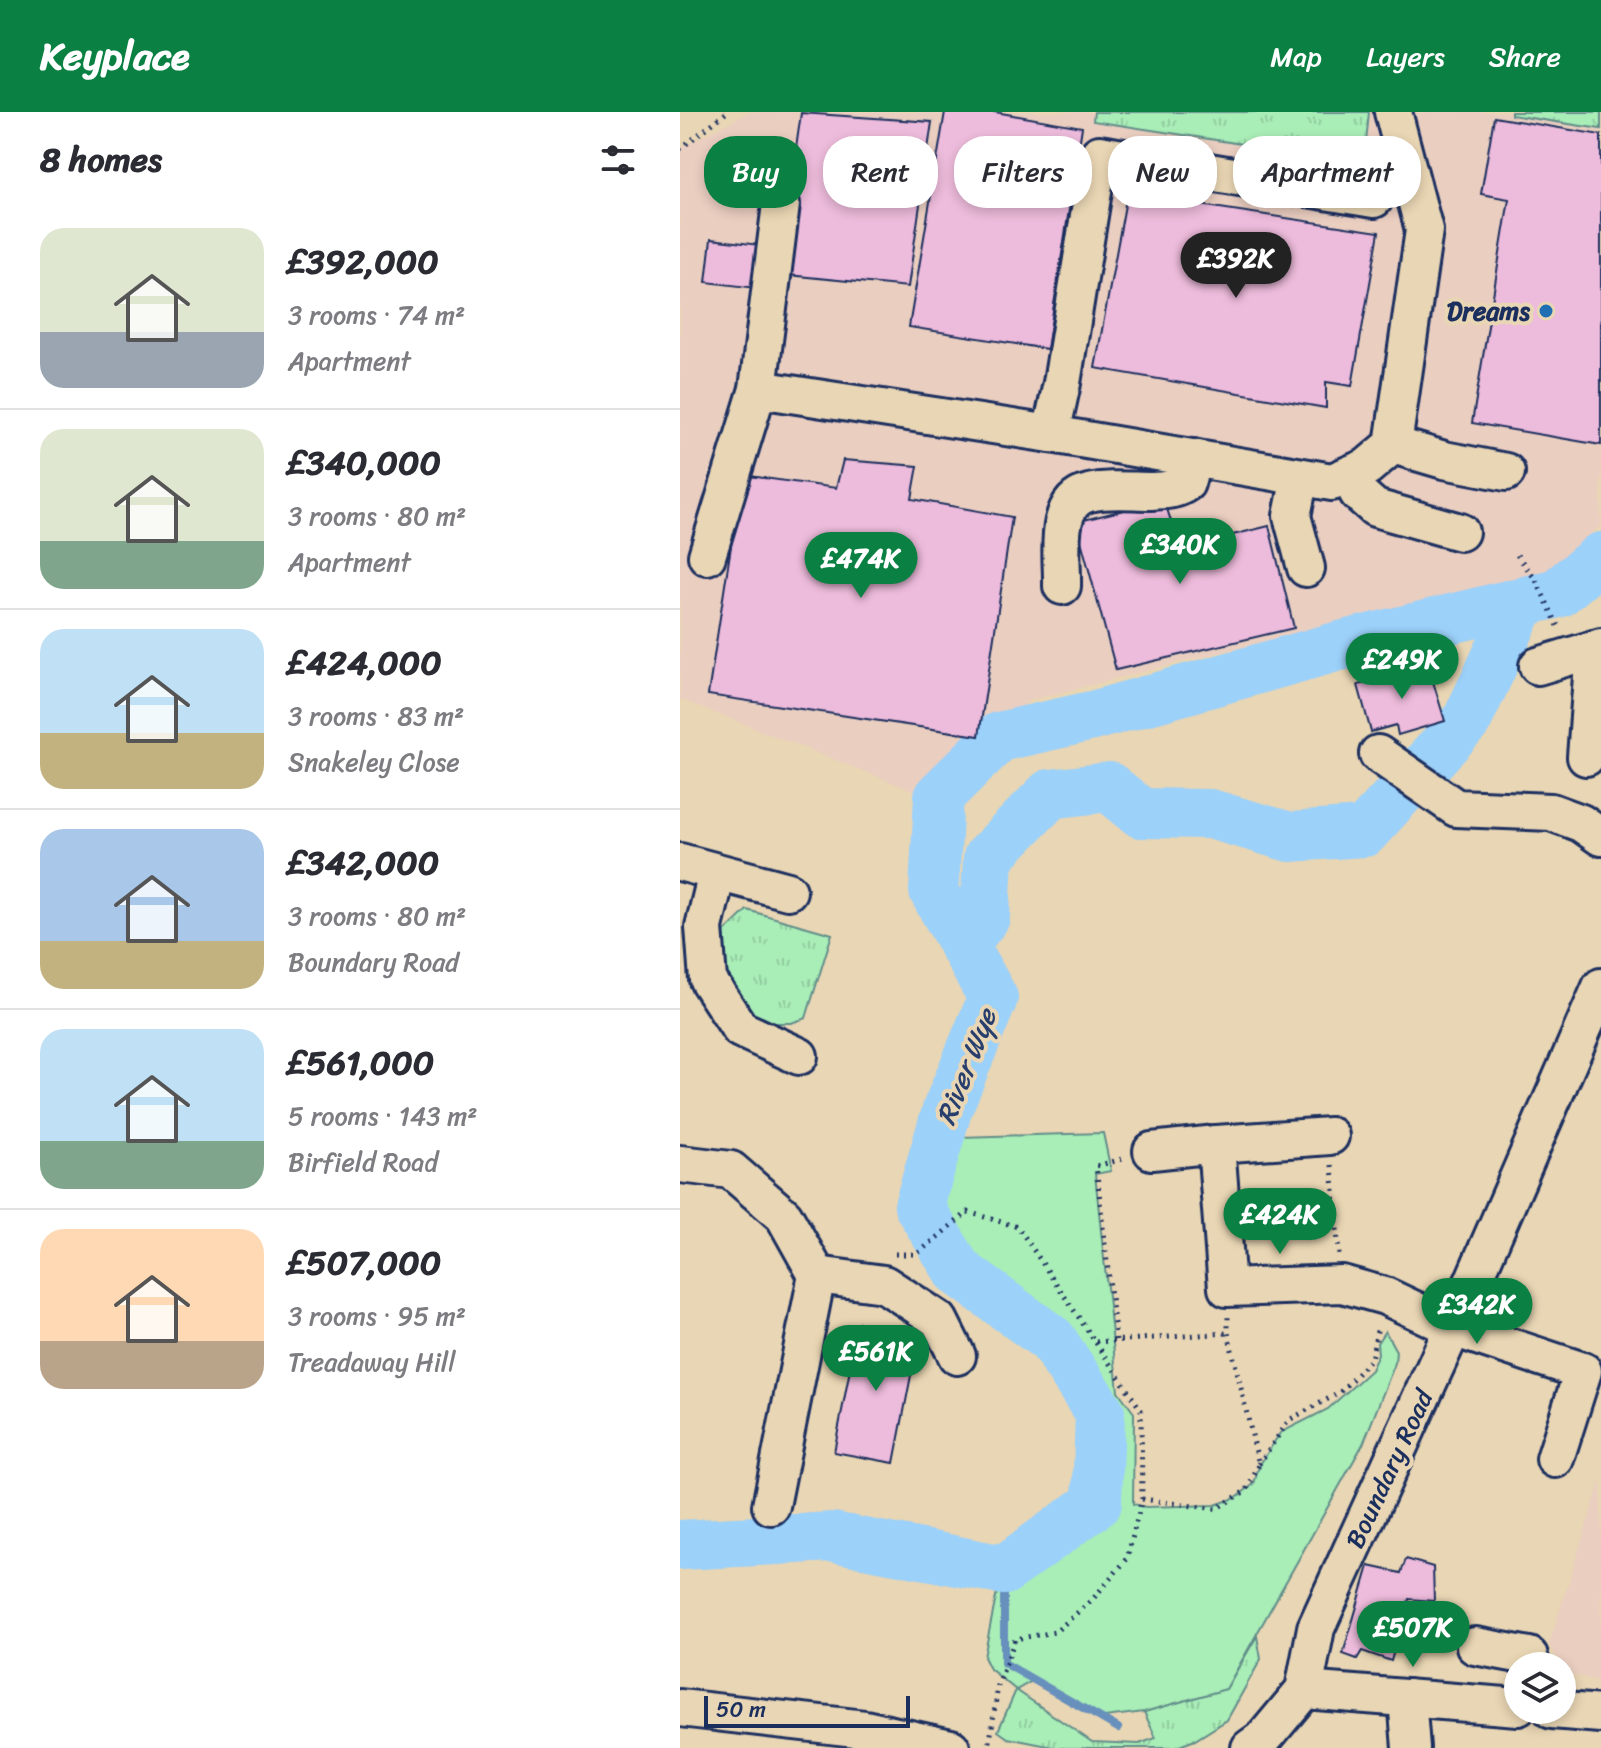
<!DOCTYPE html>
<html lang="en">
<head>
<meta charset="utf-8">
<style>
  body { margin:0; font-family:Sriracha,sans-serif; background:#f2f2f3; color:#2b2b33; height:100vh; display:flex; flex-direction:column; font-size:30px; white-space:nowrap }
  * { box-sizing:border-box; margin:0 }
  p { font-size:26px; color:#7c7c81 }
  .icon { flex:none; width:44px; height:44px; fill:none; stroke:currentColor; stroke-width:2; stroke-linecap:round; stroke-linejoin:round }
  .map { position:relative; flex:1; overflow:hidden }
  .side { display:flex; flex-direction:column; background:#fff; width:680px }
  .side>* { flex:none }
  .guide { position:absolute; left:24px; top:24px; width:760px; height:72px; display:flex; gap:16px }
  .controls { position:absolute; left:824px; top:1540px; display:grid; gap:16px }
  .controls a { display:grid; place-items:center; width:72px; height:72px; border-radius:50%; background:#fff; box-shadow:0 4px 12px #0003; font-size:40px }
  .scale { position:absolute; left:24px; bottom:20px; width:206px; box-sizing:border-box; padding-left:8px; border:4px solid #1b2f5e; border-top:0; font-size:22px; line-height:28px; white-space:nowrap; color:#1b2f5e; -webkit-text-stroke:6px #e9d6b4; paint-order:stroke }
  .price { position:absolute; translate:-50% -68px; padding:0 18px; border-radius:28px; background:#0b8043; color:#fff; font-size:26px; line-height:52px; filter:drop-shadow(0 2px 4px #0008) }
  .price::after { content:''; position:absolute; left:50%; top:48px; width:24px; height:18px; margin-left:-12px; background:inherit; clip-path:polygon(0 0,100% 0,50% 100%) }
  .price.current { background:#222; color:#fff }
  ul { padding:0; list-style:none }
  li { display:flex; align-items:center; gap:24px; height:200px; padding:0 40px }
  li+li { border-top:2px solid #e1e1e2 }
  li span { display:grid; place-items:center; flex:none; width:224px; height:160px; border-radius:24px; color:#555 }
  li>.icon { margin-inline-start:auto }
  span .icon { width:96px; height:96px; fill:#fffc; stroke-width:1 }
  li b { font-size:34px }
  h2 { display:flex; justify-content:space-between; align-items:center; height:96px; padding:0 40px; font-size:34px }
  .pill { padding:0 28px; border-radius:32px; background:#fff; box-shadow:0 4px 12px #0003; font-size:28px; line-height:72px }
  .pill.current { background:#0b8043; color:#fff }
  header { display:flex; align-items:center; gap:48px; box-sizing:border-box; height:112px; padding:0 40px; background:#0b8043; color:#fff }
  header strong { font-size:38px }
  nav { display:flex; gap:44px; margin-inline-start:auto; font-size:28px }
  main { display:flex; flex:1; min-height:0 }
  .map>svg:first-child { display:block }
</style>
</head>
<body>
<header>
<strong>Keyplace</strong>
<nav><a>Map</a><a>Layers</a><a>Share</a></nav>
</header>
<main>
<section class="side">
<h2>8 homes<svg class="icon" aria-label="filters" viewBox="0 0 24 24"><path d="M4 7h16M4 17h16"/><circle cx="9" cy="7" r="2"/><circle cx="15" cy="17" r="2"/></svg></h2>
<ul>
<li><span style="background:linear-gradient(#dfe7d0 65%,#9aa5b1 0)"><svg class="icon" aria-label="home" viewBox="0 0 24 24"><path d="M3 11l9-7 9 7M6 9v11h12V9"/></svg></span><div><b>£392,000</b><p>3 rooms · 74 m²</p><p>Apartment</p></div></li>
<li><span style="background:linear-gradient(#dfe7d0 70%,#7fa58c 0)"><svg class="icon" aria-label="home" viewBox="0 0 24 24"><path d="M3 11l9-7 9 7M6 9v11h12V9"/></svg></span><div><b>£340,000</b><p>3 rooms · 80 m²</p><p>Apartment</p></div></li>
<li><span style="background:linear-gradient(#bfe0f5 65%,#c2b280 0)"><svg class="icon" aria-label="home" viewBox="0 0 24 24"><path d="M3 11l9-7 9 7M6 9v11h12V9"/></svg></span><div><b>£424,000</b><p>3 rooms · 83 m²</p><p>Snakeley Close</p></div></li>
<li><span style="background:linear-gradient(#a9c7e8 70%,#c2b280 0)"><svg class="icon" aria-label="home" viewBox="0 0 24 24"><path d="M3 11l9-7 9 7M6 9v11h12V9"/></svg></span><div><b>£342,000</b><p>3 rooms · 80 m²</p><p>Boundary Road</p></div></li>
<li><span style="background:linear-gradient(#bfe0f5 70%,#7fa58c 0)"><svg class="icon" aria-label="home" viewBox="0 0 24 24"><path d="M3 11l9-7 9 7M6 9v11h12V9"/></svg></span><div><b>£561,000</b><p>5 rooms · 143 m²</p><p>Birfield Road</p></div></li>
<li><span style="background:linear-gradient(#ffd9b3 70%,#b9a48a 0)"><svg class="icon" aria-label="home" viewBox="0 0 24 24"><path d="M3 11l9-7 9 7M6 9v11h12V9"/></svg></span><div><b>£507,000</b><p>3 rooms · 95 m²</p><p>Treadaway Hill</p></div></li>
</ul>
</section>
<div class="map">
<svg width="921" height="1636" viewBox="0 0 921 1636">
  <defs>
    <pattern id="grass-tufts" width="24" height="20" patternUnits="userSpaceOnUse" patternTransform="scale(2)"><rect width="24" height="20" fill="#a9edb7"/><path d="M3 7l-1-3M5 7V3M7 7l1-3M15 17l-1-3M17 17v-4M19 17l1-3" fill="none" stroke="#91cca0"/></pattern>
  </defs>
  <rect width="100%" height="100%" fill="#e9d6b4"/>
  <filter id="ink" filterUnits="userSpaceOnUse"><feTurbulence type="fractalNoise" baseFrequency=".0125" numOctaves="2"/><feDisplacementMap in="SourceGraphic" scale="16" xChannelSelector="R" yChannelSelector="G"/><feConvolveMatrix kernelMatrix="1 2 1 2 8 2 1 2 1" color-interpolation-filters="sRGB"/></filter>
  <g filter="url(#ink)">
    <g fill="#eacec0">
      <polygon points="69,0 921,0 921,413 870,458 350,588 313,622 256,685 237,680 0,587 0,40 2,35"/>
      <polygon points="921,1368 921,1570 885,1561 869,1532"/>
    </g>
    <g fill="url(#grass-tufts)" stroke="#628e8a" stroke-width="2">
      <polygon points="414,0 689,0 684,51 413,9"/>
      <polygon points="831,0 921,0 921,17 831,3"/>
      <polygon points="67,798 152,822 126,906 111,911 93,911 74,905 47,879 40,824"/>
      <polygon points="577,1524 581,1547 547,1608 515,1628 494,1636 378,1636 328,1626 318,1619 336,1578 412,1630 459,1632 476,1626 464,1600 546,1577"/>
    </g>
    <path fill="#a9edb7" stroke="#628e8a" stroke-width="2" d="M423,1021L431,1059L415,1062L438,1279L454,1301L453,1392L466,1395L535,1393L555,1386L574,1372L579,1354L600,1321L648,1297L691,1258L698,1242L697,1231L705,1219L716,1239L715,1251L683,1332L546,1577L464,1600L417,1606L354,1568L336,1578L310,1557L304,1545L318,1475L322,1473L323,1468C355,1454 385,1422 403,1393C420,1365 423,1337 415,1305C409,1278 396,1256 378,1235C351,1204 249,1149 243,1114L248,1044L279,1025Z"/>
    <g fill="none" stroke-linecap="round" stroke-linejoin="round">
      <polyline stroke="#6890bc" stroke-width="8" points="324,1458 324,1551 438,1616"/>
      <g stroke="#9cd1fa" stroke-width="50">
        <polyline points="283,833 305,805 308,745 370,682 429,675 461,701 530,702 610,725 684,720 787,608 842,490"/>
        <polyline points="0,1433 153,1425 324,1458 417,1391 420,1301 372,1228 278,1159 239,1094 268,995 313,886 254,779 259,684 319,625 412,604 656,535 878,481 921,445"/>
      </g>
    </g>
    <g fill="#edbbdb" stroke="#1b2f5e" stroke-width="2">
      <polygon points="265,0 315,0 402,15 367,237 229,215"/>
      <polygon points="121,1 252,10 228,175 98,162"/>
      <polygon points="814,5 921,23 921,333 792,311 829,87 801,82"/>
      <polygon points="447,82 699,120 672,274 646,270 646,296 415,256"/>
      <polygon points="31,127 80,133 76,176 26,170"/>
      <polygon points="163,348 238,354 232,387 332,405 299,624 28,583 62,363 156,376"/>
      <polygon points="484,388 500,436 589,414 614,516 436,558 396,410"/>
      <polygon points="748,553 765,609 718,623 716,613 691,620 678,573"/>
      <polygon points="179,1211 239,1222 214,1351 154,1340"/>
      <polygon points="726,1447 753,1455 754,1489 729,1487 711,1549 682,1539 677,1547 663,1542 689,1454 721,1461"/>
    </g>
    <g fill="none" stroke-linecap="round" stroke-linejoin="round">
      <defs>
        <g id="minor">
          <polyline points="78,277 371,322 652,370 687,355 713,333 744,118 713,0"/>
          <polyline points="371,322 382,271 419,42 694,87"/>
          <polyline points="713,333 764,348 826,360"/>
          <polyline points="669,363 678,381 695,396 780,420"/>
          <polyline points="620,365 612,404 626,456"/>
          <polyline points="27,444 78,277 101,92"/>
          <path d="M382,474C383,446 372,389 409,381C428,376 451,379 471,379C485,378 495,379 506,371L513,346"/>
          <polyline points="858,554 921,535"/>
          <polyline points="698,642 776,696 871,700 901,711 921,725"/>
          <polyline points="906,645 914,537"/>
          <polyline points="0,750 108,779"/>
          <polyline points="37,761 24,815 28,868 60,917 119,944"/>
          <polyline points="650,1024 536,1032 547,1176 662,1172 705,1184 773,1216 903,1259 875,1347"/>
          <polyline points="472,1039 536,1032"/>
          <polyline points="0,1052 51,1058 104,1104 137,1163 91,1394"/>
          <polyline points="137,1163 204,1172 259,1208 277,1244"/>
          <polyline points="795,1534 849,1544 851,1554"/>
          <polyline points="624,1578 838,1595"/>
          <polyline points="727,1586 731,1636"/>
          <polyline points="0,1596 185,1617 271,1636"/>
          <polyline points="872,1598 921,1602"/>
          <polyline points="570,1636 584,1626 624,1578 636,1516 773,1216 921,875"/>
        </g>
      </defs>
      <use href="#minor" stroke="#1b2f5e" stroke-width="42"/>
      <g stroke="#1b2f5e" stroke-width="5" stroke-dasharray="2 6" stroke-linecap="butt">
        <polyline points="0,37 47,0"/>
        <polyline points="837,443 856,468 880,518"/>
        <polyline points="652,1053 659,1143"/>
        <polyline points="215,1142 237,1142 288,1100 338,1115 461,1298 462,1387 447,1447 412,1488 375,1520 335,1527 318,1573 309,1636"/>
        <polyline points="436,1228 416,1054 443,1047"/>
        <polyline points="416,1230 548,1221"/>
        <polyline points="579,1352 609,1308 659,1281 691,1247 698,1214"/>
        <polyline points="462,1387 536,1397 567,1378 579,1353 548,1221 548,1205"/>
      </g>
      <use href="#minor" stroke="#e9d6b4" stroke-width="36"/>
    </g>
  </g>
  <circle fill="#1f6fb2" stroke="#e9d6b4" stroke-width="3" cx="866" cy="199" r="8"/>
  <g text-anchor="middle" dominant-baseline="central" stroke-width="8" stroke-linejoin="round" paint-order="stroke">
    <g font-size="26" font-weight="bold" fill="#1b2f5e" stroke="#e9d6b4" text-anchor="end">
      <text x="850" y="199">Dreams</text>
    </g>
    <g font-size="26" fill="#1b2f5e" stroke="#e9d6b4">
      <text transform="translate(709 1357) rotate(-65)">Boundary Road</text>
    </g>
    <g font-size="28" font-style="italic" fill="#283f6e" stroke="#e9d6b4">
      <text transform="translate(286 955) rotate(-69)">River Wye</text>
    </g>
  </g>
</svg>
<div class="controls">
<a><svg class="icon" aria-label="layers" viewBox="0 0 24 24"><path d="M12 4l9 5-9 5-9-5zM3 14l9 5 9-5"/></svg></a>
</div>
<div class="scale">50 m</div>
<b class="price current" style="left:556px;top:188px">£392K</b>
<b class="price" style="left:500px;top:474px">£340K</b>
<b class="price" style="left:181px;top:488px">£474K</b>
<b class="price" style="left:722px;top:589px">£249K</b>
<b class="price" style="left:600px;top:1144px">£424K</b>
<b class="price" style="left:797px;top:1234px">£342K</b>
<b class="price" style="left:196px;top:1281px">£561K</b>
<b class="price" style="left:733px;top:1557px">£507K</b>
<div class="guide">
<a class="pill current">Buy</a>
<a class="pill">Rent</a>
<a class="pill">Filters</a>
<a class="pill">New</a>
<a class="pill">Apartment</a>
</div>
</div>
</main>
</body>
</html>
